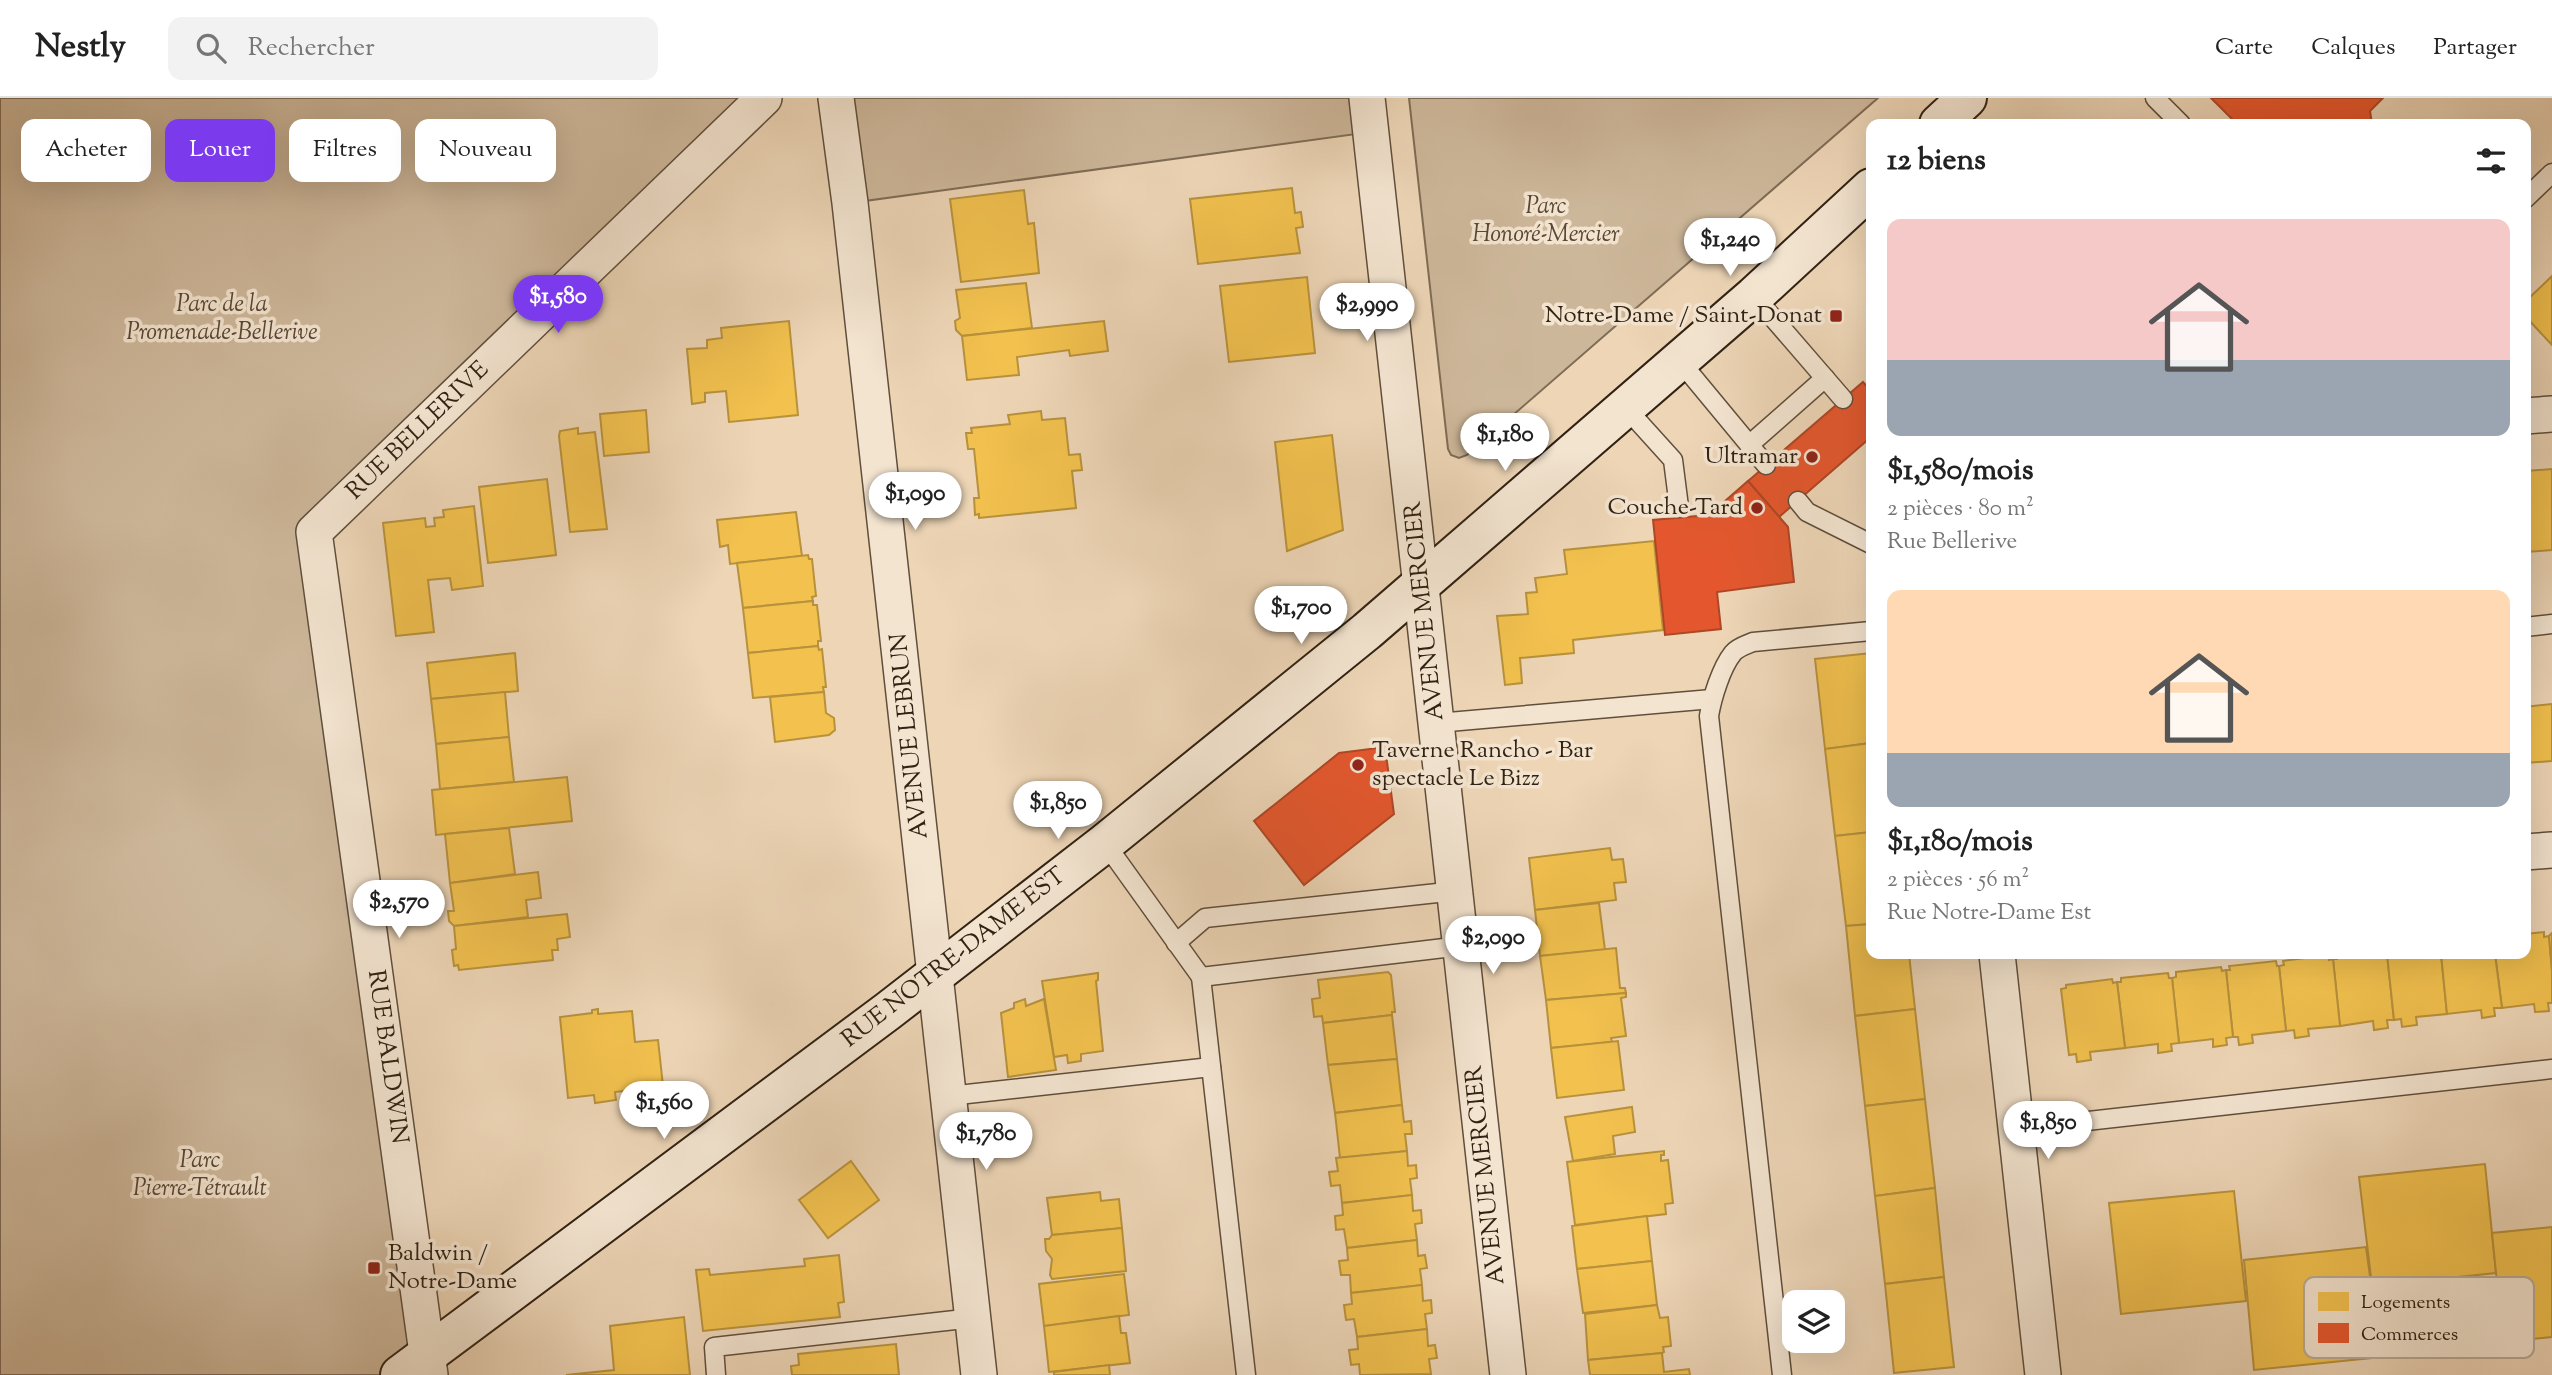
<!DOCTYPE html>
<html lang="fr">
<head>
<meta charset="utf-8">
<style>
  body { margin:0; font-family:"Sorts Mill Goudy",serif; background:#f2f2f2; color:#222; height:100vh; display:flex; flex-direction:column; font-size:26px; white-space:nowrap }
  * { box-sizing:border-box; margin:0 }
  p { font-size:23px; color:#767676 }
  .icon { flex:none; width:38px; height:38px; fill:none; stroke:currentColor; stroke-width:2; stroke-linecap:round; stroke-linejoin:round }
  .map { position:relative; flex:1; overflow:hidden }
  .sheet { position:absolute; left:1866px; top:21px; width:665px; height:840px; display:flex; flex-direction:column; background:#fff; border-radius:14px; box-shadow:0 7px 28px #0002 }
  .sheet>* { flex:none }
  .hud { position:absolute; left:21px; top:21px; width:665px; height:63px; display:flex; gap:14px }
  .buttons { position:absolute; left:1782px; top:1192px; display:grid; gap:14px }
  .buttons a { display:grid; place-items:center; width:63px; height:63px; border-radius:14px; background:#fff; box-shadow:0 7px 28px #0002; font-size:35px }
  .price { position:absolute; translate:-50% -60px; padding:0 16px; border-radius:24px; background:#fff; color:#222; font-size:23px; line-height:46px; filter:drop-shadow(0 2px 4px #0008) }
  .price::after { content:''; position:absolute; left:50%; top:42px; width:21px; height:16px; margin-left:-10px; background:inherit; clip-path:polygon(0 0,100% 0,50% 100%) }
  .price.active { background:#7c3aed; color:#fff }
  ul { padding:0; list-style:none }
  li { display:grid; align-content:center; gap:14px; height:371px; padding:0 21px }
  li span { display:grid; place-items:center; height:217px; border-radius:14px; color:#555 }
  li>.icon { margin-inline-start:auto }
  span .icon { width:126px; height:126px; fill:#fffc; stroke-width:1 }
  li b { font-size:30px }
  h2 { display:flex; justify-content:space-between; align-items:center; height:84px; padding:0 21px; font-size:30px }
  .chip { padding:0 24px; border-radius:14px; background:#fff; box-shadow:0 7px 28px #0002; font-size:24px; line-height:63px }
  .chip.active { background:#7c3aed; color:#fff }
  header { display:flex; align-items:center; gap:42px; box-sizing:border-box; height:98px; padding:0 35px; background:#fff; border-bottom:2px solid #e0e0e0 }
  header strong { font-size:33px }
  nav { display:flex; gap:38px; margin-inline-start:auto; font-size:24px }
  .search { width:490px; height:63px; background:#f2f2f2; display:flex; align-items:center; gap:18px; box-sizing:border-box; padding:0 24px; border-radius:14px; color:#767676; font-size:26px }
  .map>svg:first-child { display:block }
</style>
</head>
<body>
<header>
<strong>Nestly</strong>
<div class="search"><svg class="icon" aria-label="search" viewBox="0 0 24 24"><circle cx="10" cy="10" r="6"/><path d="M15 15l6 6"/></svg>Rechercher</div>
<nav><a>Carte</a><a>Calques</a><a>Partager</a></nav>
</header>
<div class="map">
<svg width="2552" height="1277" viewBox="0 0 2552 1277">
  <rect width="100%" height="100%" fill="#edd5b6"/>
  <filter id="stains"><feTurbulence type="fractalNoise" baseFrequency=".00286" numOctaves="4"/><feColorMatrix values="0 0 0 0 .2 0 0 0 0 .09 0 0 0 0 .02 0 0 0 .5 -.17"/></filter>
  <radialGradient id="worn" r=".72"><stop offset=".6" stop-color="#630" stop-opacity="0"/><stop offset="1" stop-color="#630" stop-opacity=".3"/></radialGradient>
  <g fill="#cdb79a" stroke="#7f6c56" stroke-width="2">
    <polygon points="0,0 764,0 314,439 428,1257 400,1277 0,1277"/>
    <polygon points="836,0 1367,0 1371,34 850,105"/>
    <polygon points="1409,0 1878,0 1467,357 1459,360 1451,357 1448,351"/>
  </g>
  <g fill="#f2c14e" stroke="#b8913c" stroke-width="2">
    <polygon points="1292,90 1295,115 1301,114 1303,129 1296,130 1300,155 1198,166 1190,101"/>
    <polygon points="1024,92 1028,126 1034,125 1039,175 961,184 950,101"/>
    <polygon points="2552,178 2552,247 2525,218 2525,204"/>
    <polygon points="1307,179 1315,255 1229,264 1220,188"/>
    <polygon points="1026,185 1032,230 962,238 956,232 955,223 960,220 956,192"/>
    <polygon points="789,223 798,317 729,324 726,293 705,295 705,304 692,306 687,251 707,250 707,242 722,240 721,230"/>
    <polygon points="1104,223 1108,253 1070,258 1069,252 1017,259 1019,277 967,282 962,238"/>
    <polygon points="646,312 649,354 604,358 600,316"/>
    <polygon points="1041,313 1042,322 1065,320 1069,357 1080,356 1082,372 1072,373 1076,410 979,420 979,416 975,417 974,400 979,400 974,351 968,351 966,335 972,335 971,330 1010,326 1008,317"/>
    <polygon points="578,330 578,336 595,334 607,431 570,434 559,338 560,333"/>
    <polygon points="1332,337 1343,432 1287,453 1275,344"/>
    <polygon points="2552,371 2552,452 2527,454 2525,373"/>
    <polygon points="547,381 556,457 488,465 479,389"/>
    <polygon points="474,408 483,488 452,492 450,480 428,482 434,534 396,538 383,425 425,420 426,429 435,428 434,420 444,419 443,412"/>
    <polygon points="796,414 802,458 730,466 728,447 720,449 717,422"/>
    <polygon points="1654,443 1663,532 1573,542 1574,555 1520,560 1522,585 1505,587 1497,518 1528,516 1526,495 1537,494 1535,480 1567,476 1564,452"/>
    <polygon points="808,457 809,461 812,461 816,498 812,499 813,503 743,510 737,465"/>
    <polygon points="813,503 813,507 817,507 821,543 818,543 818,548 748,555 743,510"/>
    <polygon points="818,548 819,552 822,551 826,589 823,589 824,594 753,600 748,555"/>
    <polygon points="515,555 518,593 431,601 427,565"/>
    <polygon points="1871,555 1871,645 1825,651 1815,561"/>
    <polygon points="505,594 509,639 436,646 431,601"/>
    <polygon points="824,594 826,615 834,620 835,632 829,637 775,644 770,599"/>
    <polygon points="2552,606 2552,663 2525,665 2525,609"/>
    <polygon points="509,639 514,684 440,691 436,646"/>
    <polygon points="1871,645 1871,734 1835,738 1825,651"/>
    <polygon points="567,679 572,723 436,737 432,692"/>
    <polygon points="509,730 515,776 450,785 445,736"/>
    <polygon points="1871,734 1871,826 1846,828 1835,738"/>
    <polygon points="1610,750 1612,762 1623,761 1626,784 1614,785 1616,802 1535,812 1529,760"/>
    <polygon points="538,774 541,800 526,802 528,819 454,828 449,823 448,813 454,813 450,785"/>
    <polygon points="1599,805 1605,852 1540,858 1535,812"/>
    <polygon points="567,816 570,839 557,841 558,852 552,852 553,862 459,872 458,867 454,868 452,852 456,851 454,828"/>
    <polygon points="1871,826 1871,856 1909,856 1915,911 1855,918 1846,828"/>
    <polygon points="2544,834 2544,839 2549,838 2552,873 2552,905 2548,905 2549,913 2535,914 2534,906 2502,910 2495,856 2525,856 2525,836"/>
    <polygon points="2552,835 2552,873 2549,838"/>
    <polygon points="1616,850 1620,890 1625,890 1626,895 1546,902 1540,858"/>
    <polygon points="2346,856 2387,856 2394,922 2387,922 2388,930 2374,932 2373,923 2340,928 2333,861 2337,861 2337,857"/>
    <polygon points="2387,856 2441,856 2447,916 2416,919 2417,927 2402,929 2401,921 2394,922"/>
    <polygon points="2441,856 2495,856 2502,910 2494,910 2495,918 2482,920 2481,912 2447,916"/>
    <polygon points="2328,857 2329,862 2333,861 2340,928 2308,931 2309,938 2295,940 2294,932 2286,933 2279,868 2284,867 2283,863"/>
    <polygon points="2276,863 2277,868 2279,868 2286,933 2252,937 2253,945 2239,947 2238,939 2233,939 2226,872 2230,872 2229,868"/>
    <polygon points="2221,869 2222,873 2226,872 2233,939 2226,940 2227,947 2213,949 2213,941 2179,945 2172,880 2176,879 2176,874"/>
    <polygon points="1388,874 1391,877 1395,914 1392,914 1392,917 1323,925 1322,918 1314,919 1312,901 1320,900 1318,882"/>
    <polygon points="1098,875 1098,882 1096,883 1103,953 1081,956 1081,963 1068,965 1067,957 1054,959 1042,883"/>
    <polygon points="2168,875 2169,880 2172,880 2179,945 2171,946 2172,953 2158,955 2158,946 2125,950 2117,884 2121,884 2121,880"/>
    <polygon points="2112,881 2113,885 2117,884 2125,950 2090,954 2091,962 2077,964 2076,956 2069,957 2061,891 2066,890 2066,887"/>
    <polygon points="1626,895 1626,899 1621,900 1626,938 1611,940 1612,944 1551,950 1546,902"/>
    <polygon points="1025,901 1026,908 1044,901 1056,972 1008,979 1001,915 1014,910 1014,905"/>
    <polygon points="598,911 598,916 632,913 635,944 658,942 663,988 615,994 616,1002 595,1005 594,997 568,1000 560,919 592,915 592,912"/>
    <polygon points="1915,911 1925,1001 1865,1008 1855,918"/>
    <polygon points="1392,917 1397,961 1328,967 1323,925"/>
    <polygon points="1618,943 1624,992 1557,1000 1551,950"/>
    <polygon points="1397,961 1402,1007 1335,1015 1328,967"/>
    <polygon points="1925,1001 1935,1090 1875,1098 1865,1008"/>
    <polygon points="1402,1007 1404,1024 1411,1023 1412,1036 1405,1036 1407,1053 1340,1060 1335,1015"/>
    <polygon points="1632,1009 1635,1034 1613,1038 1615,1056 1573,1063 1565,1019"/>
    <polygon points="1407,1053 1408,1068 1416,1067 1417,1080 1410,1081 1412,1097 1342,1105 1340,1087 1331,1088 1329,1074 1338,1073 1336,1060"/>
    <polygon points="1664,1053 1664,1057 1661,1057 1661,1063 1668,1062 1673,1105 1665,1106 1666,1116 1575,1127 1567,1064"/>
    <polygon points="851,1063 879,1102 828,1140 799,1102"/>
    <polygon points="2485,1066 2496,1175 2372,1188 2359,1079"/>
    <polygon points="1935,1090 1944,1179 1885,1186 1875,1098"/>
    <polygon points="2234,1093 2246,1203 2121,1216 2109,1105"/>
    <polygon points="1100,1094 1101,1103 1119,1101 1122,1130 1052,1137 1047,1100"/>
    <polygon points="1412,1097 1413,1113 1421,1112 1422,1125 1415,1126 1417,1142 1347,1150 1344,1131 1336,1132 1335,1118 1343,1117 1342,1105"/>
    <polygon points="1647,1118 1652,1163 1577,1171 1572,1128"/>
    <polygon points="2552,1129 2552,1239 2503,1244 2492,1135"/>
    <polygon points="1122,1130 1126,1173 1052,1181 1050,1177 1052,1161 1046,1153 1045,1141 1049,1141 1052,1137"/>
    <polygon points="1417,1142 1418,1158 1425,1157 1427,1170 1420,1171 1422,1187 1351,1195 1350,1177 1341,1177 1339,1163 1348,1162 1347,1150"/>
    <polygon points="2366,1149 2381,1259 2254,1272 2244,1162"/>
    <polygon points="839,1157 844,1204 838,1205 840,1219 703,1233 696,1172 709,1171 710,1177 805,1168 804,1161"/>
    <polygon points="1652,1163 1657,1207 1583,1215 1577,1171"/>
    <polygon points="1124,1176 1129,1217 1044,1228 1039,1186"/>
    <polygon points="1944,1179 1954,1269 1894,1275 1885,1186"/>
    <polygon points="1422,1187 1423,1203 1431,1202 1432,1215 1425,1216 1427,1231 1357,1239 1354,1221 1346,1222 1344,1207 1352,1206 1351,1195"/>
    <polygon points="1657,1207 1660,1220 1668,1219 1671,1248 1663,1249 1664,1254 1662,1255 1588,1262 1585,1216"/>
    <polygon points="1119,1218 1121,1235 1126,1235 1130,1265 1049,1274 1044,1228"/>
    <polygon points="684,1219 690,1277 566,1277 614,1272 610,1228"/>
    <polygon points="1427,1231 1428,1248 1435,1247 1437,1260 1429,1261 1431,1276 1360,1277 1359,1266 1351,1267 1349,1252 1358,1251 1357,1239"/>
    <polygon points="896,1246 899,1277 792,1277 791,1268 799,1267 798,1256"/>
    <polygon points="1662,1255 1664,1274 1689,1271 1690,1277 1590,1277 1588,1262"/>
    <polygon points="1109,1267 1110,1277 1054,1277 1054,1274"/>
  </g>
  <g fill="#e4572e" stroke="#ae4726" stroke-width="2">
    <polygon points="2211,0 2383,0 2370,13 2372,26 2237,26"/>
    <polygon points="1863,284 1871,293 1871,339 1779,419 1748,383"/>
    <polygon points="1748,383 1788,429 1794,484 1717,494 1721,531 1665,537 1653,422 1709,417"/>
    <polygon points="1385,649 1394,716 1304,787 1254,723 1339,655"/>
  </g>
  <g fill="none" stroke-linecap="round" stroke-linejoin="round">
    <defs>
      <g id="service">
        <polyline points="2155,0 2181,26"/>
        <polyline points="2525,101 2552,75"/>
        <polyline points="1754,198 1843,301"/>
        <polyline points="1679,262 1766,367"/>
        <polyline points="1626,310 1673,362 1679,409"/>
        <polyline points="1749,347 1825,280"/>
        <polyline points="1798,403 1807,414 1871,446"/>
        <polyline points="2525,529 2552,526"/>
        <polyline points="1437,625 1712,601"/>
        <polyline points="1105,745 1201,879"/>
        <polyline points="1176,845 1205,820 1456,793"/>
        <polyline points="949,998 1211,969"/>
        <polyline points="2016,1031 2552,971"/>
        <polyline points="716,1277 714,1249 973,1220"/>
        <polyline points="1246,1277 1201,879 1461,848"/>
        <path d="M1782,1277L1709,618C1712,600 1721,570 1733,555C1738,549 1746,547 1753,544L1871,533"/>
      </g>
      <g id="minor">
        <polyline points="836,0 850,105 979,1277"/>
        <polyline points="1367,0 1508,1277"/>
        <polyline points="2525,318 2552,316"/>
        <polyline points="2525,754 2552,752"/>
        <polyline points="1997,856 2043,1277"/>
        <polyline points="430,1277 314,434 764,0"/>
      </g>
      <g id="secondary">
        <polyline points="1939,26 1967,0"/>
        <polyline points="400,1277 888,913 1105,745 1367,533 1754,198 1871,90"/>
      </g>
    </defs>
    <use href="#service" stroke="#604f3c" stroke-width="21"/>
    <use href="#minor" stroke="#604f3c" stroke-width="38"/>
    <use href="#secondary" stroke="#312213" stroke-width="42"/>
    <use href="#service" stroke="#f3e4d0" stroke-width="18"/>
    <use href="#minor" stroke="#f3e4d0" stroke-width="35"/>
    <use href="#secondary" stroke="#f3e4d0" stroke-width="38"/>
  </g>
  <g fill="#8f2418" stroke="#f3e4d0" stroke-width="2.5">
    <rect x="1829" y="211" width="14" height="14" rx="3.5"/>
    <circle cx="1812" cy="359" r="7"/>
    <circle cx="1757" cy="410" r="7"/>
    <circle cx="1358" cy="667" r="7"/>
    <rect x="367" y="1163" width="14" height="14" rx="3.5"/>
  </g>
  <g text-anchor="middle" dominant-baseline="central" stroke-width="7" stroke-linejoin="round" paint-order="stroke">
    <g font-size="24" font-style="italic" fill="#584735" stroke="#f3e4d0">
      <text x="1546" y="109">Parc<tspan x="1546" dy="28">Honoré-Mercier</tspan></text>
      <text x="222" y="207">Parc de la<tspan x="222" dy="28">Promenade-Bellerive</tspan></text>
      <text x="200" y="1063">Parc<tspan x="200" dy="28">Pierre-Tétrault</tspan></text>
    </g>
    <g font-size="24" fill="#312213" stroke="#f3e4d0" text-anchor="end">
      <text x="1822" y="218">Notre-Dame / Saint-Donat</text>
      <text x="1798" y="359">Ultramar</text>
      <text x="1743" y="410">Couche-Tard</text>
      <text x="1372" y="653" text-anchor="start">Taverne Rancho - Bar<tspan x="1372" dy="28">spectacle Le Bizz</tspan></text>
      <text x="388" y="1156" text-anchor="start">Baldwin /<tspan x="388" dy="28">Notre-Dame</tspan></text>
    </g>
    <g font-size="24" fill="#312213" stroke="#f3e4d0">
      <text transform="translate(418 333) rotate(-44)">RUE BELLERIVE</text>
      <text transform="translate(1425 513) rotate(-96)">AVENUE MERCIER</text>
      <text transform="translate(910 638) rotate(-96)">AVENUE LEBRUN</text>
      <text transform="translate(954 860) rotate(-38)">RUE NOTRE-DAME EST</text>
      <text transform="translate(387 959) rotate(82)">RUE BALDWIN</text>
      <text transform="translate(1486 1077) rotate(-96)">AVENUE MERCIER</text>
    </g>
  </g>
  <rect x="2304" y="1179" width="230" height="81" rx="10" fill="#f3e4d0" stroke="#b9aa97" stroke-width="2"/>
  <rect x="2318" y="1194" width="31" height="19" fill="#f2c14e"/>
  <rect x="2318" y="1225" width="31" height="20" fill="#e4572e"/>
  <g font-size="19" fill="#312213">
    <text x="2361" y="1210">Logements</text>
    <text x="2361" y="1242">Commerces</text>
  </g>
  <rect width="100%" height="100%" filter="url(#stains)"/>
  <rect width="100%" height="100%" fill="url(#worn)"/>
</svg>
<div class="buttons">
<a><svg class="icon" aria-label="layers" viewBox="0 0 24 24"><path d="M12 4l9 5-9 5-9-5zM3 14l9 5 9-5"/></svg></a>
</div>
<b class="price" style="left:1730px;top:180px">$1,240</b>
<b class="price active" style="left:558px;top:237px">$1,580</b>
<b class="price" style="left:1367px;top:245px">$2,990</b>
<b class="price" style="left:1505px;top:375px">$1,180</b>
<b class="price" style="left:915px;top:434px">$1,090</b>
<b class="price" style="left:1301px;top:548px">$1,700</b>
<b class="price" style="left:1058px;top:743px">$1,850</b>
<b class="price" style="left:399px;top:842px">$2,570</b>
<b class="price" style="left:1493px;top:878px">$2,090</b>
<b class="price" style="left:664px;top:1043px">$1,560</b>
<b class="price" style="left:2048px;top:1063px">$1,850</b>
<b class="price" style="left:986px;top:1074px">$1,780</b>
<div class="hud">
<a class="chip">Acheter</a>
<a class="chip active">Louer</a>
<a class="chip">Filtres</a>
<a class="chip">Nouveau</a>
</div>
<section class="sheet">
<h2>12 biens<svg class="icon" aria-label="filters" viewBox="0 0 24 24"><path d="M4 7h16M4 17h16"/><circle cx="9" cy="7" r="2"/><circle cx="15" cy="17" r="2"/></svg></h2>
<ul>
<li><span style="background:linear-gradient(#f6c9c9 65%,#9aa5b1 0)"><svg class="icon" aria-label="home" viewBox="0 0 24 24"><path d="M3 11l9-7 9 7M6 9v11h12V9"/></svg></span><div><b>$1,580/mois</b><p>2 pièces · 80 m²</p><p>Rue Bellerive</p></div></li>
<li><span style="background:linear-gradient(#ffd9b3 75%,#9aa5b1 0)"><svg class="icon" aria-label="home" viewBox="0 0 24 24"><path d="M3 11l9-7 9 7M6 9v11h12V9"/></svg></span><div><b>$1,180/mois</b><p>2 pièces · 56 m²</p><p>Rue Notre-Dame Est</p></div></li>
</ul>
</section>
</div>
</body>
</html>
